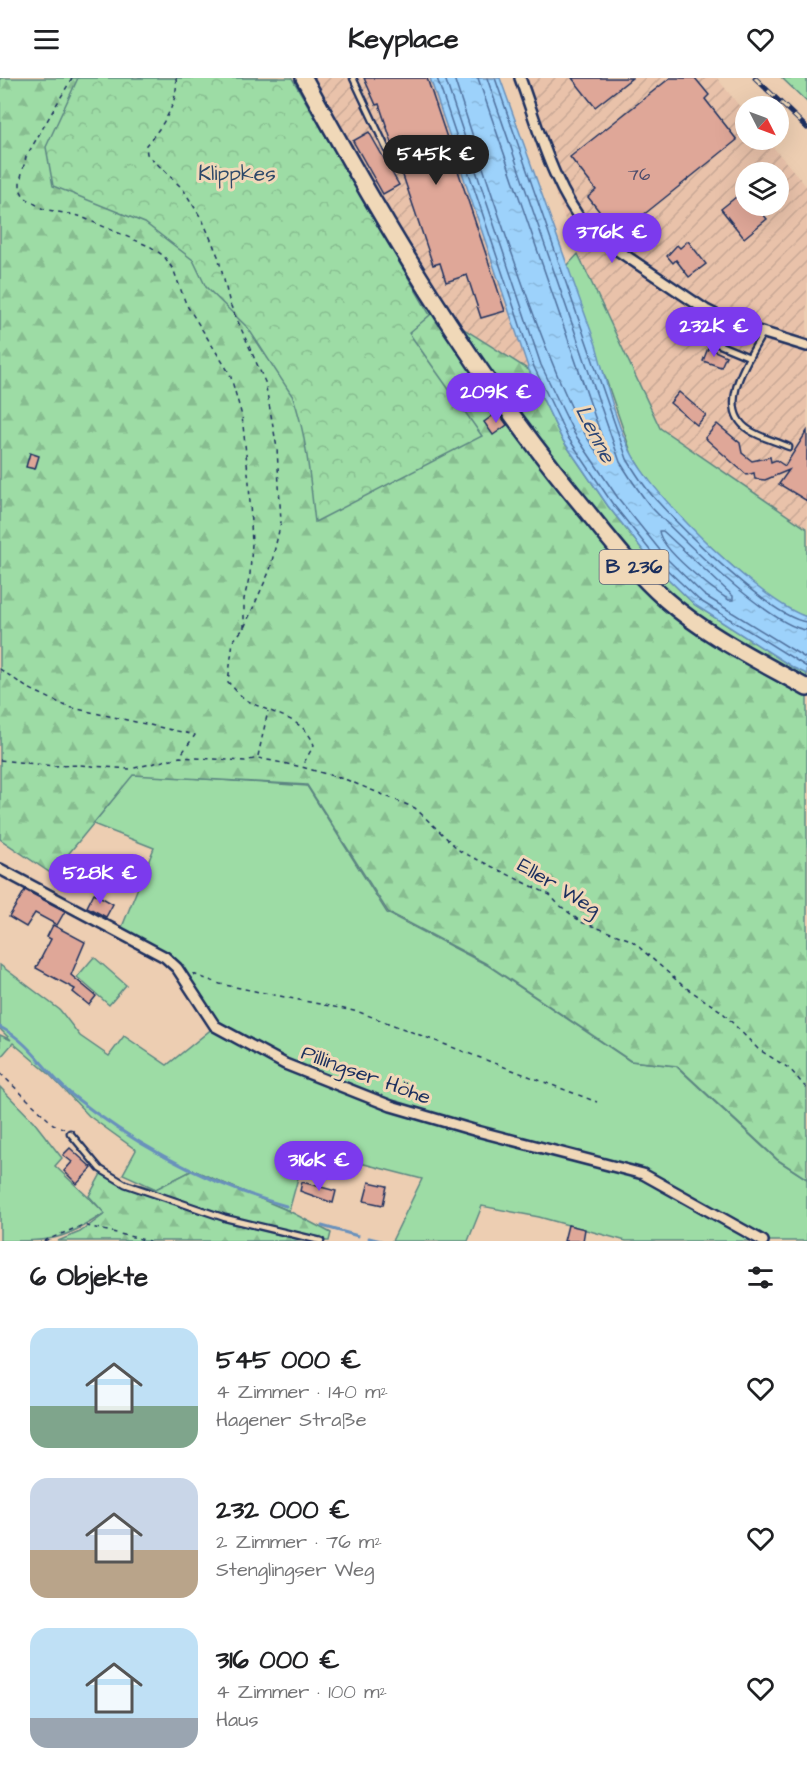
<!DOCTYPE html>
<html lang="de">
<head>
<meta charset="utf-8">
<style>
  body { margin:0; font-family:"Architects Daughter",sans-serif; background:#f6f6f6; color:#202124; height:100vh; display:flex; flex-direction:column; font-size:22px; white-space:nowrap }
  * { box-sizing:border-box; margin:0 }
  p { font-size:20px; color:#757577 }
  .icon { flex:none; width:33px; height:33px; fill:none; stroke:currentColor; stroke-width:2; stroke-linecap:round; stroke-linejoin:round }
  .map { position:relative; height:1163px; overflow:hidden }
  .details { display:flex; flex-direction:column; background:#fff; flex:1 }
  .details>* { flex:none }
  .needle { width:39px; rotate:132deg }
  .controls { position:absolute; left:735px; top:18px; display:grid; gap:12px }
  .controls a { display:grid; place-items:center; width:54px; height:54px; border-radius:50%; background:#fff; box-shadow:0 6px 24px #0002; font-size:30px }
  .price { position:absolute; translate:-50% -51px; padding:0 14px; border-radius:21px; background:#7c3aed; color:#fff; font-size:20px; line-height:39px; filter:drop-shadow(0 2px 3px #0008) }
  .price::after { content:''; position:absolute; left:50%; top:36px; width:18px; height:14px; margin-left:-9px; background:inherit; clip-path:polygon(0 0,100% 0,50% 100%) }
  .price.selected { background:#222; color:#fff }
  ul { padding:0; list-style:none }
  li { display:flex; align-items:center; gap:18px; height:150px; padding:0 30px }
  li span { display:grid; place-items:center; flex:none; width:168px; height:120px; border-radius:18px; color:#555 }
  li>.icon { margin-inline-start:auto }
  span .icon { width:72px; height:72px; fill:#fffc; stroke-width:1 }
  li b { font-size:26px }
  h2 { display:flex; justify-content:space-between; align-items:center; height:72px; padding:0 30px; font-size:26px }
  header { display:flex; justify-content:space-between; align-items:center; height:78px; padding:0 30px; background:#fff; font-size:27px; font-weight:700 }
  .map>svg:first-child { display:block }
</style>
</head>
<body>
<header><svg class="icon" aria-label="menu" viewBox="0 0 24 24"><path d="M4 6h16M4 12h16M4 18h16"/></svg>Keyplace<svg class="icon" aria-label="heart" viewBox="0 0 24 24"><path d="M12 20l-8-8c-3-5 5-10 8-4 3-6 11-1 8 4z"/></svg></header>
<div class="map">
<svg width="807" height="1163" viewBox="0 0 807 1163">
  <defs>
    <pattern id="industrial-furrows" width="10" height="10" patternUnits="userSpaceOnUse" patternTransform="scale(1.5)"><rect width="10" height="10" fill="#e9c2aa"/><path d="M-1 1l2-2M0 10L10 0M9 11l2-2" fill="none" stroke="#c7a795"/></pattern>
    <pattern id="forest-firs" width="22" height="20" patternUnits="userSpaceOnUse" patternTransform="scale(1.5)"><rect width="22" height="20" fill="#9ddca5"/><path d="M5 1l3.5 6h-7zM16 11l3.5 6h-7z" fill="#87bd90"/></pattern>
    <pattern id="park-crowns" width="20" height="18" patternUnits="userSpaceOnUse" patternTransform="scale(1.5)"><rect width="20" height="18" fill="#9ddca5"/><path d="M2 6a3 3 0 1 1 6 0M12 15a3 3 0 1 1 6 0" fill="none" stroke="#87bd90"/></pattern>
    <pattern id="water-ripples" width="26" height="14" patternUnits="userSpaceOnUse" patternTransform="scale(1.5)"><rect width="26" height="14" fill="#9dd2fb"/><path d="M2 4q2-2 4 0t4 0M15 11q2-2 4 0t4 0" fill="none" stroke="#87b5da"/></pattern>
  </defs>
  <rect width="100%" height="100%" fill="#edceb2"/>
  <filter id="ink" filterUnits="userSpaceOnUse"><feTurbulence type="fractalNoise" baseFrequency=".0167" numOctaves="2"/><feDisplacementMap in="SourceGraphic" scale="12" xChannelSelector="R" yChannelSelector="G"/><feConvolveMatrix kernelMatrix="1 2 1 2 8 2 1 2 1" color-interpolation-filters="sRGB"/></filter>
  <g filter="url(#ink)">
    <g fill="url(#industrial-furrows)" fill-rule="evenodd">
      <polygon points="312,0 430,0 529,292 455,246 401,161"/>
      <path d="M512,0H717L745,35L746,62H767L807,109V451L660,350L578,176ZM746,94H778V128H746Z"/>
    </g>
    <g fill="#9ddca5" stroke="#5c8682" stroke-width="1.5">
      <polygon points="782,0 807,0 807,24"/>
      <path d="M578,176L660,350L807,451V539L791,534L770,521C721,478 665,434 632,377L567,188Z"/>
      <path d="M133,696L307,708L387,835L487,887L630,983L676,988L777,1082L807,1101V1163H626L539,1139L482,1128L468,1163H392L422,1101L306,1071L289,1133L193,1092L156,1111L123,1096L136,1072L89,1038L48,995L13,965L0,980V957L11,962L0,951V887L60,932L80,958L109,978L124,958L167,987L213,950C335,1026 483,1059 622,1091L388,1024L285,984L217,946L178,889L165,877L120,854L154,770L93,746Z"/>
      <polygon points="94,879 126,907 109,927 77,899"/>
      <path d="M0,1009L34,1044L62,1080L55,1088L105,1135C62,1163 52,1163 0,1163Z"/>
    </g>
    <g fill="url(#forest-firs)" stroke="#5c8682" stroke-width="1.5">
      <polygon points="0,0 279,0 394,207 529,292 562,361 608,428 657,490 695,527 794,590 807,596 807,1101 778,1082 677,988 631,983 485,885 388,834 307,707 133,697 52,796 0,761"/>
      <polygon points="193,1092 289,1133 331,1155 329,1163 58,1163 80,1154 105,1136 89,1118 101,1096 156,1111"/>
    </g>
    <path fill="url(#park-crowns)" stroke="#5c8682" stroke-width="1.5" d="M78,0H292L430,237L409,255L482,358L315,444C310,403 307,358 293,319L248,250L206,209L193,182L145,145L53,108L46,69Z"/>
    <path fill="url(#water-ripples)" stroke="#6991bc" stroke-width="1.5" d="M430,0H500L596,267C606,303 616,348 634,380C658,423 761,524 807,539V596L794,590L695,527L657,490L608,428L562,361L529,292Z"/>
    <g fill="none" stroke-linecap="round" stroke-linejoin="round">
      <g stroke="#4f709d" stroke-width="1.5">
        <polyline points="437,0 534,289 567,358 612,425 661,486 699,522 807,589"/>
        <polyline points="445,0 541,287 574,355 618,420 667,481 704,517 807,581"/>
        <path d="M454,0C473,57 567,365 607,383L609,380L478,0"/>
        <path d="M487,0L620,384C630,400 640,416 652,430C679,458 772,550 807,552"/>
        <path d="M495,0L627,381C636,396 646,412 659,425C684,453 773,541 807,544"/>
        <path d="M659,453H663L733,518V522H729C712,511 661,472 659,453Z"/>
      </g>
      <g stroke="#6991bc" stroke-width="3">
        <path d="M0,949C33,966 45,995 72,1017C136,1068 208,1106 286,1128"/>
        <polyline points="322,1148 358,1158"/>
        <polyline points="369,1160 381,1163"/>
      </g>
    </g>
    <g fill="#dfa798" stroke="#1b2f5e" stroke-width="1.5">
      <polygon points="364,0 427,0 505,233 481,240 467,197 446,204 440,185 433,187 379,26 376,27"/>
      <polygon points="572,0 632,0 595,29"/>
      <polygon points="670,0 695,0 709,17 705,21 737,62 627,150 634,159 625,166 588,119 596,112 570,79"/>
      <polygon points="369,54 399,107 383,116 353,63"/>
      <polygon points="746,111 746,128 756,128 767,141 744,160 721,131"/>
      <polygon points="688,163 706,186 689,199 676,182 673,185 667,178 677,167 680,170"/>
      <polygon points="708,270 726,278 721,289 703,283"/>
      <polygon points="679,314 706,337 697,347 670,325"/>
      <polygon points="498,334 507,347 493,357 484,344"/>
      <polygon points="717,346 740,365 742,375 752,383 770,379 771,384 776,382 785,388 807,353 807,423 779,406 789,392 765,402 755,401 754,395 747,397 733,385 705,360"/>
      <polygon points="30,375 39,378 35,391 26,389"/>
      <polygon points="25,812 65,833 57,847 35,835 26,849 9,839"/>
      <polygon points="94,815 113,826 106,839 87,829"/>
      <polygon points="53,847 85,864 71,897 96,918 89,927 73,914 75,911 36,890 51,861 47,859"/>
      <polygon points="70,1070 92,1090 77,1106 64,1093 72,1084 63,1077"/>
      <polygon points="302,1104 336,1113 333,1125 300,1113"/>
      <polygon points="369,1104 387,1108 383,1127 364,1123"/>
      <polygon points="568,1147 585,1151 583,1163 564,1163"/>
    </g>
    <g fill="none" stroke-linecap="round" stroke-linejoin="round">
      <defs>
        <g id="lane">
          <polyline points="353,0 387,72"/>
          <polyline points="705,232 700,256 708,262 749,279"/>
          <path d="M763,255C748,281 715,330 749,352C761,360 776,363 789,369"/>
          <polyline points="70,1055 100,1091 125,1106 225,1140 321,1163"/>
        </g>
        <g id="street">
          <path d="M520,0C539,52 553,109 589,153L706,232L732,245L807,268"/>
          <polyline points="0,791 165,879 177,890 215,948 285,986 391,1028 477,1053 643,1096 763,1163"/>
        </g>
        <path id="primary" d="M304,0C383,145 468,287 572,415C602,451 630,490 665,521C707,558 759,583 807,610"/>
      </defs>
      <use href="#lane" stroke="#1b2f5e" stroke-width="9"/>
      <use href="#street" stroke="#1b2f5e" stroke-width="14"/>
      <use href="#primary" stroke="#1b2f5e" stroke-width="20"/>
      <g stroke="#1b2f5e" stroke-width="1.5" stroke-dasharray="4.5 4.5" stroke-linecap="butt">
        <polyline points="72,0 26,79 20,103 20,111 24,119 43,131 79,138 151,169 164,178 174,193 186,226 230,296 242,338 249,404 252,466 250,496 244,521 244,550"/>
        <path d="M176,0C179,25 162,49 146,67L147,76L183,111L203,143L218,178L230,226L265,304L277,370L281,444L270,492L244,550L233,563L228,604C233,609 239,617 245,621C268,636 304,638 314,667L302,688"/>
        <polyline points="0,591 26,609 68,629 195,657 180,678"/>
        <polyline points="258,678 268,633"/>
        <polyline points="0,682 54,688 80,687 130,691 180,679 245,683 258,680 302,689 347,702 415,730 460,773 550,817 558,826 581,844 631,862 682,907 721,933 758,971 790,991 807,1011"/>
        <polyline points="193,896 220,906 359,934 597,1024"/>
        <polyline points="0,995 53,1046 65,1051"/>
        <polyline points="44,1163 83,1147 149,1163"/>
      </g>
      <use href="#lane" stroke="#f0d8b8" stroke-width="4.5"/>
      <use href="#street" stroke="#f0d8b8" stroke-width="9"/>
      <use href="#primary" stroke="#f0d8b8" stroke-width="15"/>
      <defs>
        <polyline id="rail" points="755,0 807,50"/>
      </defs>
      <use href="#rail" stroke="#1b2f5e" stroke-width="5"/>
      <use href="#rail" stroke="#f0d8b8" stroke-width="3" stroke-dasharray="9" stroke-linecap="butt"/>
    </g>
  </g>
  <g text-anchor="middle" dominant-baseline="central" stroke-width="6" stroke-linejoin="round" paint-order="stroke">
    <g font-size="18" fill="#4c4d6c">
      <text x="639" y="96">76</text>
    </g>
    <rect fill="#f0d8b8" stroke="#5b6279" stroke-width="1.5" x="599.5" y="472" width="69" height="34" rx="4.5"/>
    <g font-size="20" font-weight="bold" fill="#1b2f5e">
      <text x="634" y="489">B 236</text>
    </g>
    <g font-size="21" fill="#2e4969" stroke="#f0d8b8">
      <text x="237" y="95">Klippkes</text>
    </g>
    <g font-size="21" fill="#1b2f5e" stroke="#f0d8b8">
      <text transform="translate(559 809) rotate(31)">Eller Weg</text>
      <text transform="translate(366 997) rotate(20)">Pillingser Höhe</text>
    </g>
    <g font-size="22" font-style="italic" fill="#2e4776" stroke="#f0d8b8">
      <text transform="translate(595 356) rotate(63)">Lenne</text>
    </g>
  </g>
</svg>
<div class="controls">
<a><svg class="needle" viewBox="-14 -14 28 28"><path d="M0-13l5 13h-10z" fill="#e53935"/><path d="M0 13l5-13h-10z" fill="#757577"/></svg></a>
<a><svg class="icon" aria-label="layers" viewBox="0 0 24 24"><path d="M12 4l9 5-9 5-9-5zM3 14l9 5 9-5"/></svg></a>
</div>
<b class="price selected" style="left:436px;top:108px">545K €</b>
<b class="price" style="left:612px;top:186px">376K €</b>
<b class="price" style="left:714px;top:280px">232K €</b>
<b class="price" style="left:496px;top:346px">209K €</b>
<b class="price" style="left:100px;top:827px">528K €</b>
<b class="price" style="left:319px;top:1114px">316K €</b>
</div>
<section class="details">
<h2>6 Objekte<svg class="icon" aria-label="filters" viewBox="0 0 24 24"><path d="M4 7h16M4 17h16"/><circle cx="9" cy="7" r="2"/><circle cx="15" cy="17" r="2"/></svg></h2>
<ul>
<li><span style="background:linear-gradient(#bfe0f5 65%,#7fa58c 0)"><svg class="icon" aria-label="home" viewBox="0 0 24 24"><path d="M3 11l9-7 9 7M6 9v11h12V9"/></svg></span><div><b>545 000 €</b><p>4 Zimmer · 140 m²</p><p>Hagener Straße</p></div><svg class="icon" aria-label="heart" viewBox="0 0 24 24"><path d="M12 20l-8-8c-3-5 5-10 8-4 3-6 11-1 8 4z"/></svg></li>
<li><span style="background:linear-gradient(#c9d6e8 60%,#b9a48a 0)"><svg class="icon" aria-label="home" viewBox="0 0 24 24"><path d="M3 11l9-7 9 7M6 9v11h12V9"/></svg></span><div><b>232 000 €</b><p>2 Zimmer · 76 m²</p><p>Stenglingser Weg</p></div><svg class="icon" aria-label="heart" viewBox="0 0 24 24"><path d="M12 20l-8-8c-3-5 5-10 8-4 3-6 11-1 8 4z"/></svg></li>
<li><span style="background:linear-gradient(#bfe0f5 75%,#9aa5b1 0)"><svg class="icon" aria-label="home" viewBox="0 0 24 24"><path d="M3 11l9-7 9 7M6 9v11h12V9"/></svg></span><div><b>316 000 €</b><p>4 Zimmer · 100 m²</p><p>Haus</p></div><svg class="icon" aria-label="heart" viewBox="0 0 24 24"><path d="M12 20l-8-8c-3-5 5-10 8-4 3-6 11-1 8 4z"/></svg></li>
</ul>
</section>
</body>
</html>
